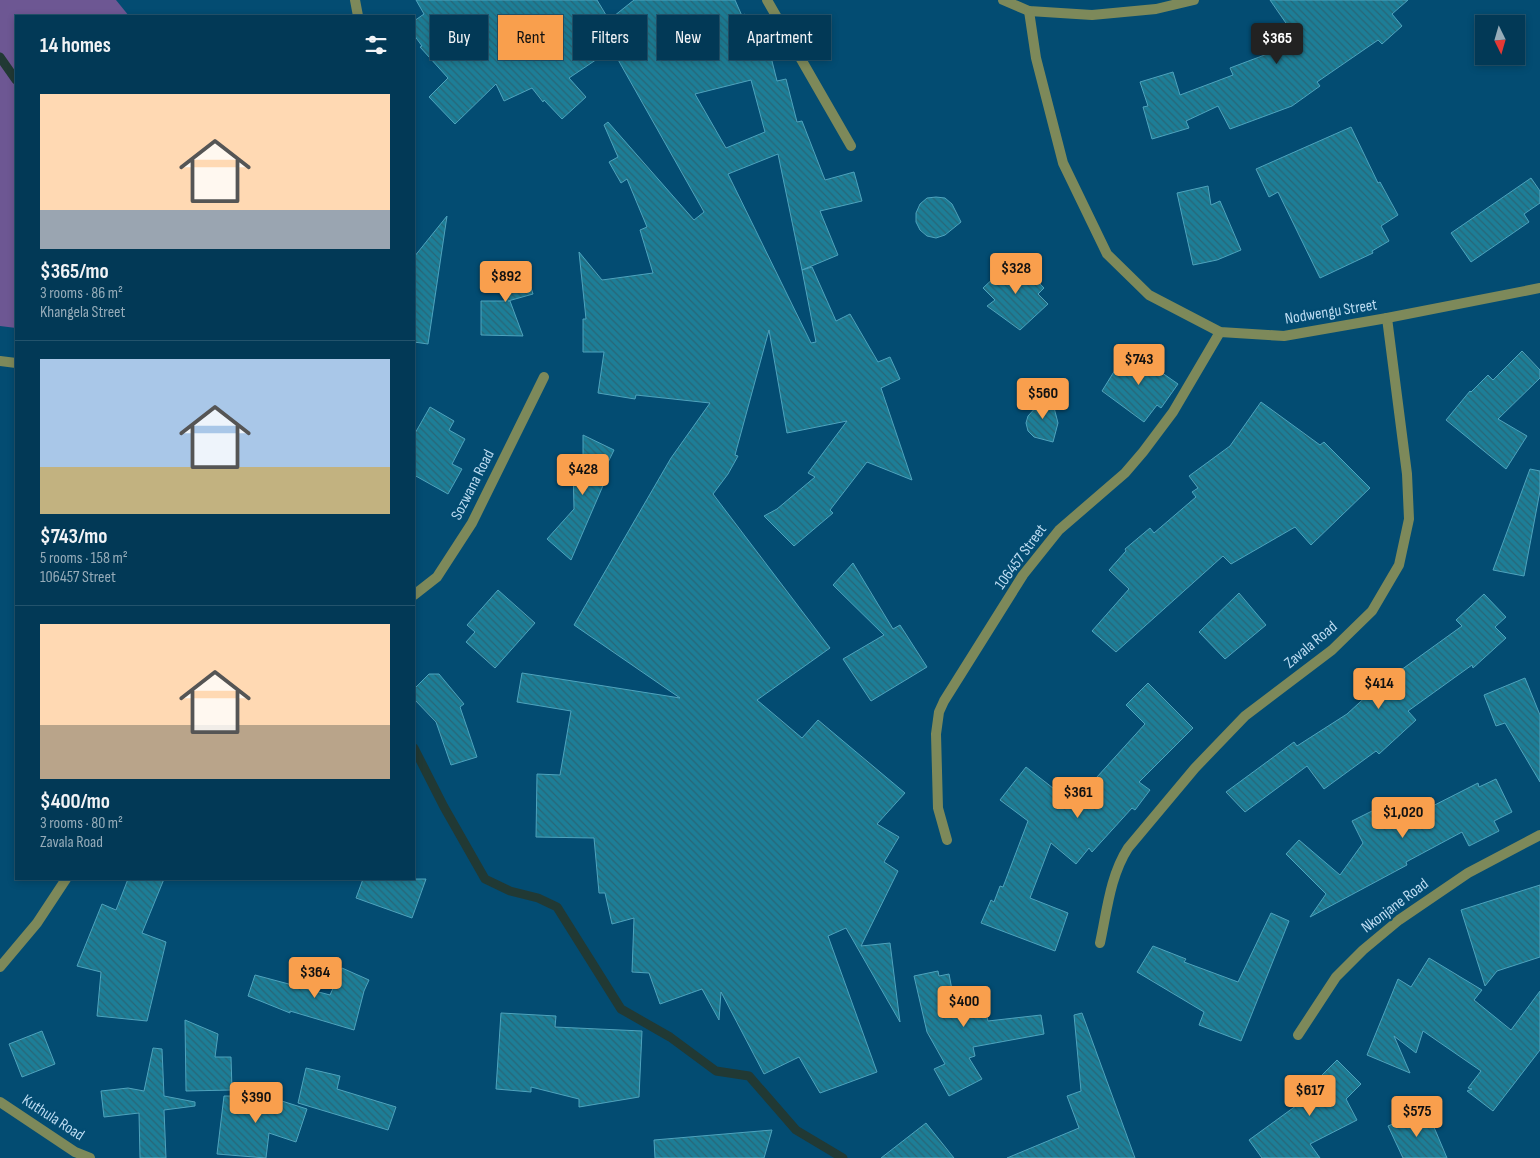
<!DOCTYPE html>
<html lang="en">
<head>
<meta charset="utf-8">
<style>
  body { margin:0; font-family:"Sofia Sans Condensed",sans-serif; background:#104460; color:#f1f3f6; height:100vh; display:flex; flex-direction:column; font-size:19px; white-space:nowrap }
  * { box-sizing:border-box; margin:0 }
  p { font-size:16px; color:#96acb9 }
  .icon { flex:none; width:28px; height:28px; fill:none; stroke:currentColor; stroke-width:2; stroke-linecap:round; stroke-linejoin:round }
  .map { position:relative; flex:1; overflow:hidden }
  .details { position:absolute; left:15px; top:15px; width:400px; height:865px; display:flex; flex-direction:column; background:#023956; border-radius:0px; box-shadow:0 2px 8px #0003,0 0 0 1px #23536c }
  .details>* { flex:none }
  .top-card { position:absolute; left:430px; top:15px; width:475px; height:45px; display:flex; gap:10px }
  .needle { width:32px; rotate:175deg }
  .tools { position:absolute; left:1475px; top:15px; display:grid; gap:10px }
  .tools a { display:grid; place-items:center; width:50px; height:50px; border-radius:0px; background:#023956; box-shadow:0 2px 8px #0003,0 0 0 1px #23536c; font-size:25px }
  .price { position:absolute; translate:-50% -42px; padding:0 11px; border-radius:5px; background:#f99f4d; color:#111; font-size:16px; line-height:32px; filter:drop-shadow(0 1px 2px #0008) }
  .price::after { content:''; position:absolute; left:50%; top:30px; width:15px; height:11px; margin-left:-8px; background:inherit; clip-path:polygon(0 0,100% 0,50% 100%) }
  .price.active { background:#222; color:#fff }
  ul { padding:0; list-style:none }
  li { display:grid; align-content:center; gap:10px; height:265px; padding:0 25px }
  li+li { border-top:1px solid #23536c }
  li span { display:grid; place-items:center; height:155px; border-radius:0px; color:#555 }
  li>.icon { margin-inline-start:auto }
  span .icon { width:90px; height:90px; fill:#fffc; stroke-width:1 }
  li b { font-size:21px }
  h2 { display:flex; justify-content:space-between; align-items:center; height:60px; padding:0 25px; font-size:21px }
  .chip { padding:0 18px; border-radius:0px; background:#023956; box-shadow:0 2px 8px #0003,0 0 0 1px #23536c; font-size:18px; line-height:45px }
  .chip.active { background:#f99f4d; color:#111 }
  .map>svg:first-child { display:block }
</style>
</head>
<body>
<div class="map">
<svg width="1540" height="1158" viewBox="0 0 1540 1158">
  <defs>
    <pattern id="building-back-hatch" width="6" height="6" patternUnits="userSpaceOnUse" patternTransform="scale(1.25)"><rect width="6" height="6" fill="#1d7e97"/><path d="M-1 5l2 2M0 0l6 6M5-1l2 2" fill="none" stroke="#286677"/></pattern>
  </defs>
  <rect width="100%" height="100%" fill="#034c72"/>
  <polygon fill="#6d5793" points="0,0 116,0 129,16 16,16 16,328 0,326"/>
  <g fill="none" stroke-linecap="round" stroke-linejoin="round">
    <g stroke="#213934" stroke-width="9">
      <polyline points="0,57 16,80"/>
      <polyline points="414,748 444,807 485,879 510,891 538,898 557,907 621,1009 670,1037 716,1071 749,1076 796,1130 843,1158"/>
    </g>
  </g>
  <g fill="url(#building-back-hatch)" stroke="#4fa3bd" fill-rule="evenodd">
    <path d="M416,0H597L609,20L634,0H735L742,16L745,14L757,43L767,41L777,81L786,79L797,122L802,121L825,180L854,172L862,201L820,211L838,255L802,270L778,154L728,174L811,343L816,342L802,270L812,267L836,321L850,314L878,362L890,357L900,379L881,388L912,480L867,462L830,510L833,513L794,546L764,516L777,509L815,477L808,473L847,421L787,433L769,330L735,455L738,456L728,474L713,494L830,648L757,700L802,738L818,720L905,793L877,824L899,837L884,862L898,871L861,946L890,943L900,1022L846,928L828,936L877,1072L820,1093L799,1057L764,1074L721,992L719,1020L702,989L660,1004L649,973L632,972L634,918L612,924L605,893H599L594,838L536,837L537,774L560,775L571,711L517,702L522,673L680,698L574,625L671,458L710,403L636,395L635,399L598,393L604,352H583V319H586L579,252L602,280L653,273L640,230L647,227L627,179L621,183L609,162L618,157L604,125L608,122L694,220L704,212L612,49L569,78L586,97L562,119L544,100L543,102L532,88L504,101L496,84L455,124L429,97L448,78L420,47L422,46L414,35V21L424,14ZM751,80L765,132L726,148L695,94Z"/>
    <polygon points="1270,0 1408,0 1392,14 1402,26 1382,44 1378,40 1317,82 1320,86 1292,106 1230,129 1218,106 1186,121 1189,128 1152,139 1143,107 1148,106 1140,82 1173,72 1180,95 1233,75 1230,68 1299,42"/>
    <polygon points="1351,127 1378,183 1380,182 1398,215 1381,226 1389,241 1372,251 1373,253 1320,278 1278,192 1269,197 1256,169"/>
    <polygon points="1531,178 1540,191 1540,203 1524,214 1529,222 1471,262 1451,233"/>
    <polygon points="1208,186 1211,205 1220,201 1241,250 1217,260 1193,265 1177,193"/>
    <polygon points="936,197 945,198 952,204 961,222 945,235 936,238 927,236 920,230 916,222 916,213 920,204 927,198"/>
    <polygon points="447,216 428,344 414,342 414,257"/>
    <polygon points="1015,258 1044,288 1038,294 1048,304 1020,330 987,306 995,300 983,288"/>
    <polygon points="523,263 533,294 508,301 510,301 523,336 481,335 481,301 505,301 495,271"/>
    <polygon points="1128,349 1178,384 1161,408 1157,405 1144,422 1102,391"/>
    <polygon points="1522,351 1540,370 1540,378 1498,419 1527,436 1506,469 1446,420 1470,391 1471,392 1488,375 1493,380"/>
    <polygon points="1050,392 1058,423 1053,442 1034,437 1028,431 1026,423 1028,416"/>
    <polygon points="1261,402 1320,445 1324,442 1370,488 1311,545 1295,527 1231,564 1223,556 1116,652 1092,631 1129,589 1109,570 1126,551 1125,549 1150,528 1154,533 1196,497 1192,492 1198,488 1189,476 1230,446"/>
    <polygon points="430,407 454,421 449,430 465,439 452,464 462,469 448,494 414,475 414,435"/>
    <polygon points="583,435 614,450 600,479 605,481 571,560 547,539 574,509 573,465 583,464"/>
    <polygon points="1530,469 1540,471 1540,491 1524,576 1493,570"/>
    <polygon points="853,563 893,629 900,625 927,667 871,701 843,659 884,635 833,585"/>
    <polygon points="498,590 535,623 495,668 466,642 475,632 467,625"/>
    <polygon points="1239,593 1266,625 1225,659 1199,632"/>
    <polygon points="1484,594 1506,617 1495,627 1506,638 1473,668 1472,665 1408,711 1416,720 1379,754 1376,751 1324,789 1307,766 1245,812 1226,792 1294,742 1297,746 1347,714 1382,682 1383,683 1462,626 1456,620"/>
    <polygon points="429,674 439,674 464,704 460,707 477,757 451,765 436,722 414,699 414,689"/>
    <polygon points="1525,678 1540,715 1540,782 1505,723 1496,726 1484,695"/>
    <polygon points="1148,683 1193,728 1139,782 1150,790 1135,810 1132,808 1092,852 1089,848 1076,864 1051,843 1030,898 1068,913 1055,951 981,923 991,900 994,902 1000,886 1003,887 1028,821 1000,800 1026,767 1067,799 1081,783 1087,788 1145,724 1126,705"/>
    <polygon points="1496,779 1512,812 1494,821 1499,831 1469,846 1462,832 1406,862 1407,865 1310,917 1326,894 1286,854 1299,840 1340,875 1363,843 1352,821 1398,798 1409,818 1478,783 1479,787"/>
    <polygon points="128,879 164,879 142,933 166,942 147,1021 97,1016 101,972 77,966 102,904 116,910"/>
    <polygon points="363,879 426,879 412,918 356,898"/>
    <polygon points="1540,885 1540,957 1497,971 1485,986 1461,910"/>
    <polygon points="1271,913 1289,921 1241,1041 1199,1025 1204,1012 1137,972 1153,946 1186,959 1184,962 1238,982"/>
    <polygon points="1429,958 1482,990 1474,1000 1511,1030 1540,991 1540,1050 1493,1111 1467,1091 1472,1089 1468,1088 1481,1071 1423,1031 1416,1053 1394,1036 1410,1073 1367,1055 1398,979 1411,987"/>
    <polygon points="342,968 369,980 364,991 354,1030 290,1011 290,1013 248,996 255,975 330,995"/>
    <polygon points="938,971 939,976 949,974 953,995 980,989 988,1021 1041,1015 1044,1034 973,1047 975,1056 969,1058 982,1079 949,1096 934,1069 945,1064 927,1032 914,976"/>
    <polygon points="501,1013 556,1016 555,1027 642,1031 639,1097 579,1107 579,1099 531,1087 531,1092 496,1089"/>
    <polygon points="1082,1013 1135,1158 1007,1158 1079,1128 1067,1096 1081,1091 1074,1015"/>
    <polygon points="185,1020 218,1034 215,1057 231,1057 232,1090 186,1091"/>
    <polygon points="42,1031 55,1064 22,1077 9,1044"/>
    <polygon points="153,1048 162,1049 164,1096 195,1102 195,1106 164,1110 166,1158 140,1158 139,1113 104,1117 101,1091 128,1088 144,1091"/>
    <polygon points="1337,1060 1361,1084 1346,1099 1357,1120 1310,1144 1320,1158 1262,1158 1249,1140 1304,1100 1298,1089 1318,1079"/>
    <polygon points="306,1068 340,1076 337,1089 396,1107 388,1130 298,1103"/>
    <polygon points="224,1096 266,1096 307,1109 296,1142 269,1133 266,1158 217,1154"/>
    <polygon points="1418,1113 1428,1113 1447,1158 1403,1158 1388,1126"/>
    <polygon points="926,1123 954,1158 881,1158"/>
    <polygon points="772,1130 764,1158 655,1158 654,1140"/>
  </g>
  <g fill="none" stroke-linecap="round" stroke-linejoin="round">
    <g stroke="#7d895a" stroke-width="10">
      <polyline points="767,0 851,146"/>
      <polyline points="414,595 437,577 472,523 544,377"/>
      <polyline points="947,840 938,808 936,734 939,712 944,701 1023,575 1059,530 1125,473 1143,452 1173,412 1220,332"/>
      <path d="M1100,943C1107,911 1110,876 1128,848L1195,768L1245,716L1332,650L1372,611L1399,565L1409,519L1407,474L1387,318"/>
      <polyline points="0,967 37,923 66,879"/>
      <polyline points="1298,1035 1336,977 1363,950 1399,920 1468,873 1540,835"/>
      <polyline points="0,1102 75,1152 90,1158"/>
    </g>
    <g stroke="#7d895a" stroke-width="10">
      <polyline points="355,0 358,16"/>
      <polyline points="1003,0 1029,11 1092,15 1156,9 1194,0"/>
      <polyline points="1029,11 1036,58 1063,163 1107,254 1149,295 1220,332 1284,336 1387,318 1540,288"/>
      <polyline points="0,361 16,363"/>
    </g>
  </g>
  <g text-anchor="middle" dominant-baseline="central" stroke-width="4.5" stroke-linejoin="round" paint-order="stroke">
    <g font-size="16" fill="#bcdbf1" stroke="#034c72">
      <text transform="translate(1331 312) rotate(-9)">Nodwengu Street</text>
      <text transform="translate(473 485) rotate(-63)">Sozwana Road</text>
      <text transform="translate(1021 557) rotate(-54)">106457 Street</text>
      <text transform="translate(1311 645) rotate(-40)">Zavala Road</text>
      <text transform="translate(1395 906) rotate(-37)">Nkonjane Road</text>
      <text transform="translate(53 1118) rotate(33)">Kuthula Road</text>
    </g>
  </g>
</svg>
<div class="tools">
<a><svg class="needle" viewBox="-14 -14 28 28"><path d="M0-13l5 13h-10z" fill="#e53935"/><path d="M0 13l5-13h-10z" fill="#96acb9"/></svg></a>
</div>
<b class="price active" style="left:1277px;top:65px">$365</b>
<b class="price" style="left:1016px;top:295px">$328</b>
<b class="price" style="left:506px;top:303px">$892</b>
<b class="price" style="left:1139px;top:386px">$743</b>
<b class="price" style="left:1043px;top:420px">$560</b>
<b class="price" style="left:583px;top:496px">$428</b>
<b class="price" style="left:1379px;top:710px">$414</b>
<b class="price" style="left:1078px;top:819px">$361</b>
<b class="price" style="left:1403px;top:839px">$1,020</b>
<b class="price" style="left:315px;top:999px">$364</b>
<b class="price" style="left:964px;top:1028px">$400</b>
<b class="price" style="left:1310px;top:1117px">$617</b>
<b class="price" style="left:256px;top:1124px">$390</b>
<b class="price" style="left:1417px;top:1138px">$575</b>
<div class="top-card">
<a class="chip">Buy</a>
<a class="chip active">Rent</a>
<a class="chip">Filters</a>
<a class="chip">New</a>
<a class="chip">Apartment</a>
</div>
<section class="details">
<h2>14 homes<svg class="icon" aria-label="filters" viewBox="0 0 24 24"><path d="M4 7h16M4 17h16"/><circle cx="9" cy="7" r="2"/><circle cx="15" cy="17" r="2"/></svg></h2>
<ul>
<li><span style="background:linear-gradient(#ffd9b3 75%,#9aa5b1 0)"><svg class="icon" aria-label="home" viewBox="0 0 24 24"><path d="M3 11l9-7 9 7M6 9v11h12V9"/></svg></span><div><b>$365/mo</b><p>3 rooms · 86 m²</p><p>Khangela Street</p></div></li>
<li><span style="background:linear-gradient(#a9c7e8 70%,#c2b280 0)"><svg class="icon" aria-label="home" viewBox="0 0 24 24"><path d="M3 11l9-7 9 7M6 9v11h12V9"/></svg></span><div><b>$743/mo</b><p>5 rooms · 158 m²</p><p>106457 Street</p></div></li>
<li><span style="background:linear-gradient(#ffd9b3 65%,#b9a48a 0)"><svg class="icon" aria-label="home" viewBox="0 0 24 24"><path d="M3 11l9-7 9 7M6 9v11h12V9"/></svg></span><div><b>$400/mo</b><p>3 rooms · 80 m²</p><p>Zavala Road</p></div></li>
</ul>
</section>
</div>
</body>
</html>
